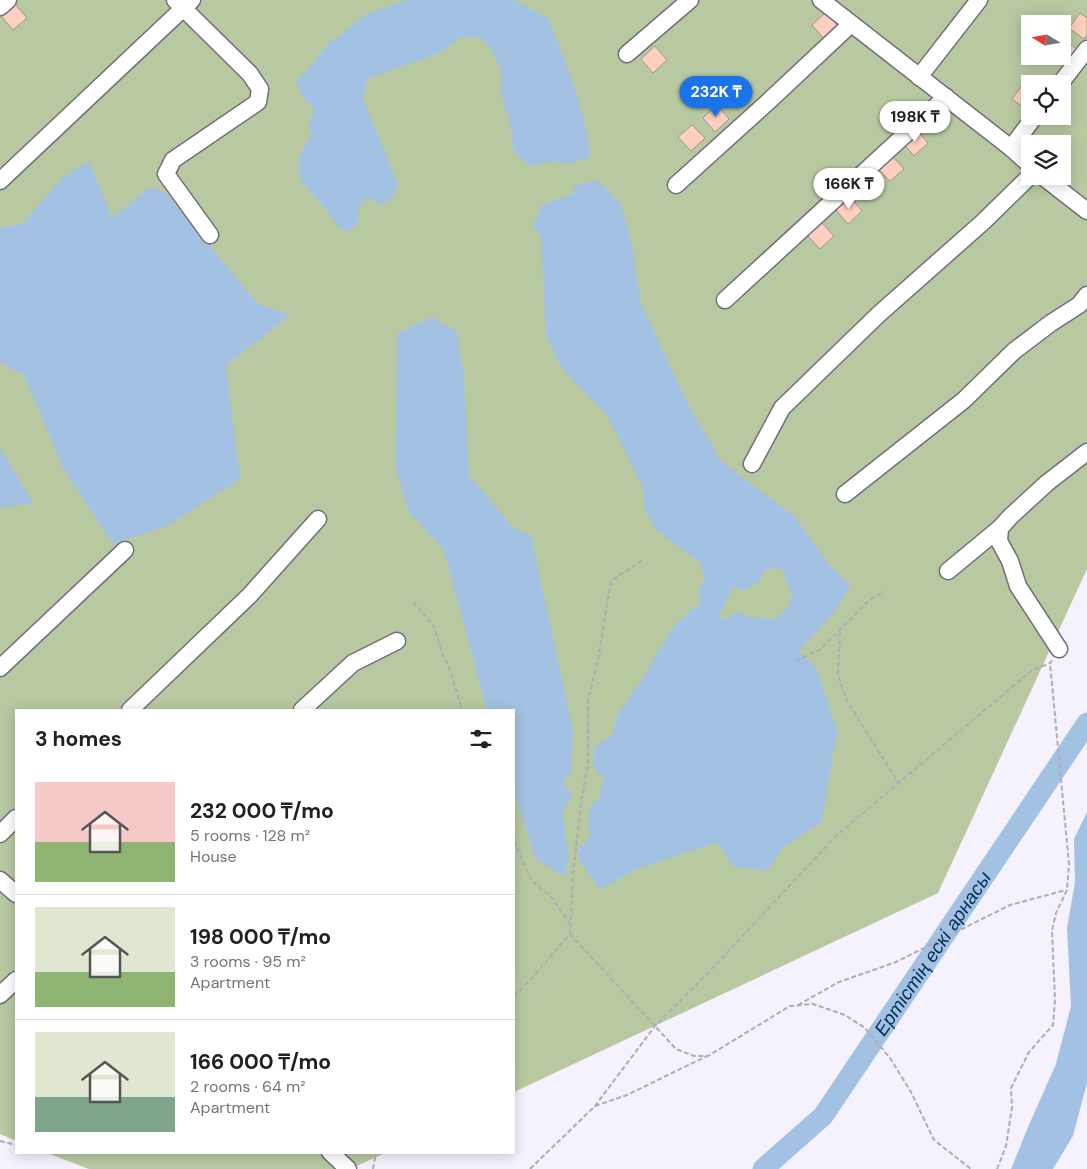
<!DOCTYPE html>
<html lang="en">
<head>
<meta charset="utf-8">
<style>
  body { margin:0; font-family:"DM Sans",sans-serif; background:#f2f2f2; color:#202124; height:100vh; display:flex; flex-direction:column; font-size:19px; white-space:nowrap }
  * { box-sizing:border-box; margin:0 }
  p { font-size:16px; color:#757577 }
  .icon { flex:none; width:28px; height:28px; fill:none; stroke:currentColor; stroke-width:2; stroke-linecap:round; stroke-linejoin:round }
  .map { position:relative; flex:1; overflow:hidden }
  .panel { position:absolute; left:15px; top:709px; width:500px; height:445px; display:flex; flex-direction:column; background:#fff; border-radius:0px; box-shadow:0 2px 12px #0003 }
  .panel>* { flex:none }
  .needle { width:32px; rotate:281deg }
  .fabs { position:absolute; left:1021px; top:15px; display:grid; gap:10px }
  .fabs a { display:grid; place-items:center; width:50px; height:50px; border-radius:0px; background:#fff; box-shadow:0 2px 12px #0003; font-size:25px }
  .price { position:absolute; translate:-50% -42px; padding:0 11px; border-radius:18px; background:#fff; color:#222; font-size:16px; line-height:32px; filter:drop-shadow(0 1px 2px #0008) }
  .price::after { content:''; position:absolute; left:50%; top:30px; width:15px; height:11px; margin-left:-8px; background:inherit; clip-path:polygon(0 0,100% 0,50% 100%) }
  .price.current { background:#1a73e8; color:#fff }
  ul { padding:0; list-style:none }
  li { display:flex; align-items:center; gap:15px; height:125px; padding:0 20px }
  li+li { border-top:1px solid #e0e0e0 }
  li span { display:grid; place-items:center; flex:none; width:140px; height:100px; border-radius:0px; color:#555 }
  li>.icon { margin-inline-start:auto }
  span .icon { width:60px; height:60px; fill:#fffc; stroke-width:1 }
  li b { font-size:21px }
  h2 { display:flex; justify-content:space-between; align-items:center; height:60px; padding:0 20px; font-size:21px }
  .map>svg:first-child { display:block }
</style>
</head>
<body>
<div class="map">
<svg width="1087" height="1169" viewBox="0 0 1087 1169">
  <rect width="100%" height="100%" fill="#f6f2fd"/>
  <g fill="#b8c9a1" fill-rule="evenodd">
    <path d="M0,0H1087V569L938,893L514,1092V710H16V1141L0,1134ZM1030,24H1062V56H1030ZM1030,84H1062V116H1030ZM1030,144H1062V176H1030Z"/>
    <polygon points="47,1153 385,1153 350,1169 89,1169"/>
  </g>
  <g fill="#a3c2e3" fill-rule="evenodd">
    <path d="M408,0H513L549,19C564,60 588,115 590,157L568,164L553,161L529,166L514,152L510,124L501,94L502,75L493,51L481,38L462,37L439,53L367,79L363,99L398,184L392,199L380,205L366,197L359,207L358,224L346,232C332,222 335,221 326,209C320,200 304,188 301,179C294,165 303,147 311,136L309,122L314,109L302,97L296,81L314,62L329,43L368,13Z"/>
    <polygon points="89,161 112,218 150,187 165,192 258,304 290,315 226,365 240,479 167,526 113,544 64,470 24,375 0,363 0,228 22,224 62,178"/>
    <path d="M599,181L621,204L632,245L641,304L686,400L721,461L795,517L831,567L851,585L832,615L798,652L815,666L838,732L833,754L822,822L782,848L768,871L733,867L717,842L637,869L600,889L578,859L579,847L584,844L592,832L588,829L589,807L601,796L599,792L604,780L593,766L594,747L612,735L618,714L648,670L658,651L676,624L700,603L698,592L704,580L701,564L656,530L644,508L643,488L607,415L563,370L546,335L541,239L533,225L542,205L575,193L573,185ZM781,568L792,595L789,607L782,612L777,619L752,617L738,612L721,621L720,615L733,587L742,591L758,582L766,569Z"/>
    <polygon points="432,317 457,332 464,377 469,476 515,529 531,536 573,730 571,771 563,784 572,794 562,813 569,856 565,876 536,860 514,792 514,710 487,710 444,551 408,510 396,469 397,333"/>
    <polygon points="0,447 33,503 0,508"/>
    <polygon points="1087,812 1087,1083 1073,1136 1053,1169 1011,1169 1028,1127 1056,1064 1071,1006 1067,928 1075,882 1074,839"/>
  </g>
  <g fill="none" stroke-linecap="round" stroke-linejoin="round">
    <path stroke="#a3c2e3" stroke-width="21" id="s1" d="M763,1169L823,1116L1087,723"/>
  </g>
  <g fill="#fdcfbe" stroke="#a2948e">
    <polygon points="15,4 27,18 13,30 1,16"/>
    <polygon points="826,12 838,26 824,39 812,25"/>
    <polygon points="1080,13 1087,18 1087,35 1084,39 1069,28"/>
    <polygon points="1063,39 1078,50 1066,65 1055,56 1062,56"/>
    <polygon points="655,46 667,60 653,73 641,59"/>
    <polygon points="1023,84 1030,89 1030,106 1027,110 1012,99"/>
    <polygon points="717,105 729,119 715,132 703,118"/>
    <polygon points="692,125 705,138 691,151 678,137"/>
    <polygon points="916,129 928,143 914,156 902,142"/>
    <polygon points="891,155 904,169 890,181 877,168"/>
    <polygon points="850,197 862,211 848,224 836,210"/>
    <polygon points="821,222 834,236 820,249 807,235"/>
  </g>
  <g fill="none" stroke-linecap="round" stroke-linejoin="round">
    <defs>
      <g id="minor">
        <polyline points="175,0 250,74 260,89 258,102 173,160 166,174 210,235"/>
        <polyline points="821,0 1011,148 1030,165"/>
        <polyline points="0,7 8,0"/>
        <polyline points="627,54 690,0"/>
        <polyline points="919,77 979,0"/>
        <polyline points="1060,84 1087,49"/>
        <polyline points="1011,148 1035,116"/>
        <polyline points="1042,176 1087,211"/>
        <polyline points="0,181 192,0"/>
        <polyline points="676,185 770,100 851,24"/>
        <polyline points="725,300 946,97"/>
        <polyline points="752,464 782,408 879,314 983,222 1030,176"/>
        <polyline points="845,494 964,400 1014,351 1051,323 1079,305 1087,295"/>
        <polyline points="948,571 1000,528"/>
        <polyline points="1059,649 1018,586 1010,561 999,541 1000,528 1011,516 1047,483 1087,452"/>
        <polyline points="0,668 125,550"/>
        <polyline points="130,710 250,595 318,519"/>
        <polyline points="302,710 353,663 397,641"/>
        <polyline points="0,834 16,818"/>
        <polyline points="0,880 16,894"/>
        <polyline points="0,995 16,980"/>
        <polyline points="330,1152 348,1169"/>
      </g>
    </defs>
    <use href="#minor" stroke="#726e7a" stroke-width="19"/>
    <g stroke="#afacb5" stroke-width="2" stroke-dasharray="5 2.5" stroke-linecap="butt">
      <polyline points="413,602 434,626 442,653 451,672 462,710"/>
      <polyline points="840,632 838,675 847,701 899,784"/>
      <polyline points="796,661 821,649 866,603 884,591"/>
      <polyline points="514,841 531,880 552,898 571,925"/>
      <polyline points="570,934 676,1049 694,1056 708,1056 790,1006 813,1004 845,1015 865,1028 890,1058 911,1092 934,1140 971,1169"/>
      <polyline points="514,996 532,978 570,934 573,874 582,797 588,763 588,701 598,659 611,581 643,560"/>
      <polyline points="798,1005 839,982 896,962 1010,905 1066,890"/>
      <polyline points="595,1106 627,1095 707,1056"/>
      <polyline points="0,1141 16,1145"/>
      <polyline points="373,1169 376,1152"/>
      <polyline points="530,1169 595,1106 655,1026 707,974 837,835 1031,671 1050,663 1052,660"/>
      <polyline points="997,1169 1006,1146 1012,1107 1011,1088 1029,1052 1053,1025 1055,1000 1052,931 1056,913 1067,890 1069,864 1050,663"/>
    </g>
    <use href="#minor" stroke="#fff" stroke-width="16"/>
  </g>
  <g text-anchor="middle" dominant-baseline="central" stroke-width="5" stroke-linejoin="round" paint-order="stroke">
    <g font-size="19" font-style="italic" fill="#002d56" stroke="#fff">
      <text stroke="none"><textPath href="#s1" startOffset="276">Ертістің ескі арнасы</textPath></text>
    </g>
  </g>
</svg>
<div class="fabs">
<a><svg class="needle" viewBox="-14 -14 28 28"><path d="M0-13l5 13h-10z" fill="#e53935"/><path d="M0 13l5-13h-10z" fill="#757577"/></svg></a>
<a><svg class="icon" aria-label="locate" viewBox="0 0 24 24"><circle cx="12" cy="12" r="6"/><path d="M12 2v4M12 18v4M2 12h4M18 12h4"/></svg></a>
<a><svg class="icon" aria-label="layers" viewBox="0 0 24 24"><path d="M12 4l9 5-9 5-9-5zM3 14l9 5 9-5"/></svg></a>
</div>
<b class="price current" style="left:716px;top:118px">232K ₸</b>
<b class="price" style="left:915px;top:143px">198K ₸</b>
<b class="price" style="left:849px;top:210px">166K ₸</b>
<section class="panel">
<h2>3 homes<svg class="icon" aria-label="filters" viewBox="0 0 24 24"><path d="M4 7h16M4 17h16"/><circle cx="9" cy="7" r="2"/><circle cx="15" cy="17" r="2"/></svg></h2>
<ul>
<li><span style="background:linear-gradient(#f6c9c9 60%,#8fb573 0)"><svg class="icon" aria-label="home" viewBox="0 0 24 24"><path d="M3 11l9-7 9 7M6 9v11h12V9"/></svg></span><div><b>232 000 ₸/mo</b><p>5 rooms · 128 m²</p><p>House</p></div></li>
<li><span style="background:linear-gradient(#dfe7d0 65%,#8fb573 0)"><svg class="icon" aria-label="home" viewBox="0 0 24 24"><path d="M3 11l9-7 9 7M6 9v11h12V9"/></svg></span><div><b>198 000 ₸/mo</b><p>3 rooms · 95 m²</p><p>Apartment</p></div></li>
<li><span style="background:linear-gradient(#dfe7d0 65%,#7fa58c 0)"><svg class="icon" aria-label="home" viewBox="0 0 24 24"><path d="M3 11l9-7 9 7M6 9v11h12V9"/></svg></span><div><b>166 000 ₸/mo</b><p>2 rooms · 64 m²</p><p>Apartment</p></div></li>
</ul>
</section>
</div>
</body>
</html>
